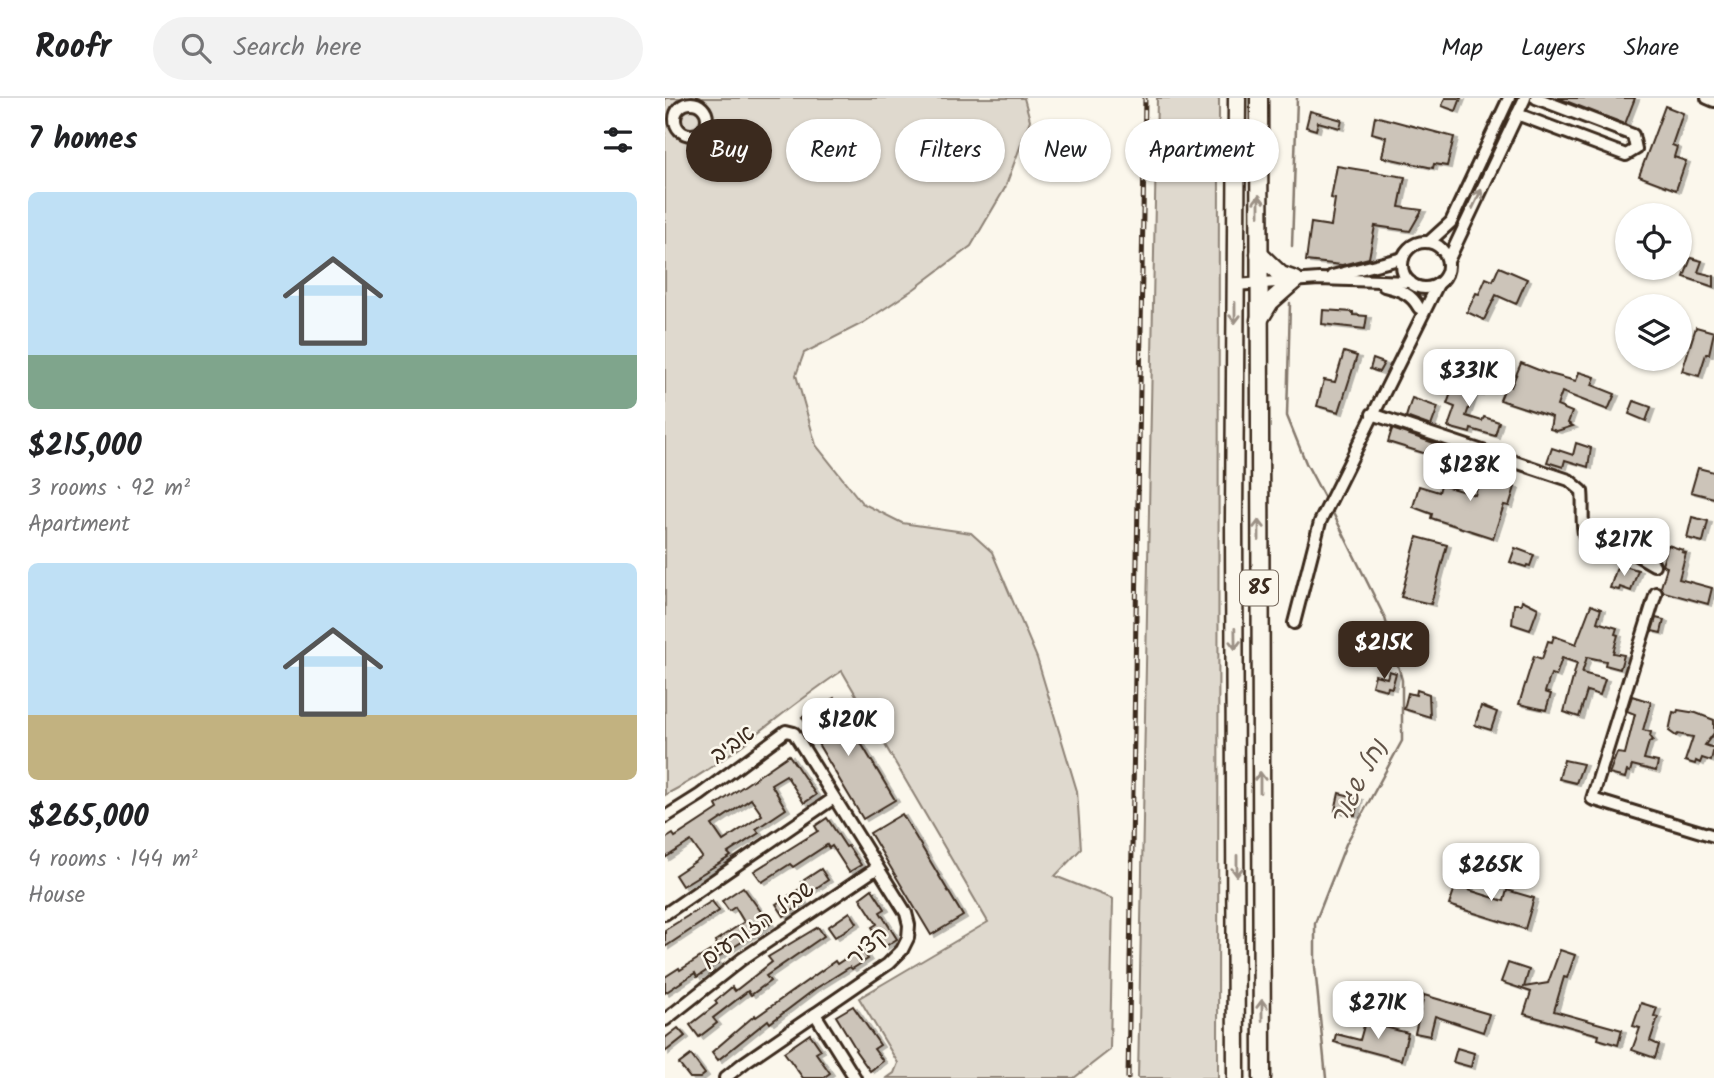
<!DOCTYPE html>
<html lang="en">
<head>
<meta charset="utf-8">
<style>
  body { margin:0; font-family:Kalam,"Playpen Sans Hebrew",sans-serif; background:#f2f2f2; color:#202124; height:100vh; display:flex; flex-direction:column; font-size:26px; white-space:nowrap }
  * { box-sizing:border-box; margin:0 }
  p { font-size:23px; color:#757577 }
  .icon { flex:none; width:38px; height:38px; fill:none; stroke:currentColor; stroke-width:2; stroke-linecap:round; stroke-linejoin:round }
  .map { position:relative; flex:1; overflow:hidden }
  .sheet { display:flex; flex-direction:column; background:#fff; width:665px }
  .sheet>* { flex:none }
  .banner { position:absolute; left:21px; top:21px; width:665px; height:63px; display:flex; gap:14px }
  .tools { position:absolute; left:950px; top:105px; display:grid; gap:14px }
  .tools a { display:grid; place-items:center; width:77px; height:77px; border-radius:50%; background:#fff; box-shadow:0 2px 5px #0004; font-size:35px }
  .price { position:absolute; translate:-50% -60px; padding:0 16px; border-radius:14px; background:#fff; color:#222; font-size:23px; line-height:46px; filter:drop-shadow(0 2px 4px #0008) }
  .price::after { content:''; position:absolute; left:50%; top:42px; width:21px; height:16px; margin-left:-10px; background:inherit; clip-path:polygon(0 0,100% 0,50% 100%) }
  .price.current { background:#3b2a1e; color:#fff }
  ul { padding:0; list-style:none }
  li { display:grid; align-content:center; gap:14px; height:371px; padding:0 28px }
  li span { display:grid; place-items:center; height:217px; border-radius:10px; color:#555 }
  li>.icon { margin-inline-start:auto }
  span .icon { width:126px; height:126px; fill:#fffc; stroke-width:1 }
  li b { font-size:30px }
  h2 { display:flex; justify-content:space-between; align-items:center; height:84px; padding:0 28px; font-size:30px }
  .chip { padding:0 24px; border-radius:32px; background:#fff; box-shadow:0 2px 5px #0004; font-size:24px; line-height:63px }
  .chip.current { background:#3b2a1e; color:#fff }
  header { display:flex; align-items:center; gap:42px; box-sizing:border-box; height:98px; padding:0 35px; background:#fff; border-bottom:2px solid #e0e0e0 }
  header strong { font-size:33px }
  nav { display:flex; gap:38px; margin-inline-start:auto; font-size:24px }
  .search { width:490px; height:63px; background:#f2f2f2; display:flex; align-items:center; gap:18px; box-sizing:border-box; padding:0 24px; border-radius:38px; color:#757577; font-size:26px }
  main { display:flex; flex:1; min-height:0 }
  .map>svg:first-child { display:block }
</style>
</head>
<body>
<header>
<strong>Roofr</strong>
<div class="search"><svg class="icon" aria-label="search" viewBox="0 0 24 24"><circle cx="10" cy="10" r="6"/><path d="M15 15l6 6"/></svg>Search here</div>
<nav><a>Map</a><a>Layers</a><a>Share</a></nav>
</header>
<main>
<section class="sheet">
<h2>7 homes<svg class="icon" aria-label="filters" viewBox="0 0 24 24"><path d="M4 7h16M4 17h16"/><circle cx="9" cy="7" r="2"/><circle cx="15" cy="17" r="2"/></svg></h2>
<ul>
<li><span style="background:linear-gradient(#bfe0f5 75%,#7fa58c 0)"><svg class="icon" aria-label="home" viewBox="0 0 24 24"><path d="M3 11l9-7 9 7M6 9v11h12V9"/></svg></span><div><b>$215,000</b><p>3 rooms · 92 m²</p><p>Apartment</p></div></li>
<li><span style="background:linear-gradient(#bfe0f5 70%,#c2b280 0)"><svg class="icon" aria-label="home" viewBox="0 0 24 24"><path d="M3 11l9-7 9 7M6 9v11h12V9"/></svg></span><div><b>$265,000</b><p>4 rooms · 144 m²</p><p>House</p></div></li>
</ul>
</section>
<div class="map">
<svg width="1049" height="980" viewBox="0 0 1049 980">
  <defs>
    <filter id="shadow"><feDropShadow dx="4" dy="2" stdDeviation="0" flood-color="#0004"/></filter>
  </defs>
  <rect width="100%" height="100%" fill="#fbf7ec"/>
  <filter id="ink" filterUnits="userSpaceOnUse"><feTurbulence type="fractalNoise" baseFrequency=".0143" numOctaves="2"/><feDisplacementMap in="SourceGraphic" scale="14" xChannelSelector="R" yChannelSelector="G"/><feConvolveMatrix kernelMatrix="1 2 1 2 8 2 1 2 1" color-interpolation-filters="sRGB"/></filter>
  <g filter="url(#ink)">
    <g fill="#dfd9ce" stroke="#8d8276" stroke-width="2">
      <path d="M0,0H359L365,22L340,90L306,148L249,191L198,225L139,255L131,277L151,347L197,405L237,425L306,435L327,454L372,560L412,693L416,751L390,778L448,801L445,952L409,980H222L229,975L233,965L194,900L323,824L177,573C117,612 64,664 0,697Z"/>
      <polygon points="492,0 554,0 553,980 473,980"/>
    </g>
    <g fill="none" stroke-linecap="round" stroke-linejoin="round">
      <g stroke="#85796d" stroke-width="2.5">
        <polyline points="627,148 632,0"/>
        <polyline points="625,205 622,318 641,365 659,399"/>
        <polyline points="661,980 650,869 650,825 681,746 737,643 737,582 720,520 668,415"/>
      </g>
    </g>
    <g fill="#ccc4b9" stroke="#3b2a1e" stroke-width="2" fill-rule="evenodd" filter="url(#shadow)">
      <polygon points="780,0 796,0 791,13 777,8"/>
      <polygon points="893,0 970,0 960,26"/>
      <polygon points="1000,8 1018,15 1007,47 1012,49 1009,59 1021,63 1011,92 974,78"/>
      <polygon points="645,13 677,22 675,30 653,24 651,32 641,29"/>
      <polygon points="710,18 789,39 782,68 769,66 768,70 717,59 721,39 707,35"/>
      <polygon points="672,68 740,79 734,109 757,112 745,133 710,128 704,160 677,167 641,163 646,125 666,128 670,101 666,100"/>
      <polygon points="1026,160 1037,163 1033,174 1049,178 1049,189 1019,179"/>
      <polygon points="834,169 862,181 851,206 831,197 819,222 802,214 811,195 814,196 821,180 828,183"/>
      <polygon points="658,212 688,214 688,217 702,218 700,231 657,226"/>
      <polygon points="1031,229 1049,234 1044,256 1041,256 1034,278 1017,273"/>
      <polygon points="679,254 692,258 674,314 652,308 659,282 670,284"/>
      <polygon points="708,261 719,265 714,274 705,271"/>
      <polygon points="771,261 788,267 780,288 764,282"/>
      <polygon points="856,265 881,275 911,283 914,274 930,279 927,287 950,296 943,312 897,294 892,308 907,314 903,325 908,328 892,333 885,331 887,319 835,302 841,287 846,289"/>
      <polygon points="802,276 819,282 814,296 809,295 801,318 817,323 819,319 834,324 830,338 806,331 805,335 783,329 790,309 782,306 787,292 795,295"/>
      <polygon points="747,300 773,309 766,328 741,319"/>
      <polygon points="969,303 986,309 981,323 964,316"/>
      <polygon points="727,331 787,351 784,363 723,344"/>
      <polygon points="911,345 926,350 923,369 900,362 898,369 882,364 887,350 908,357"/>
      <polygon points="819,368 846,376 842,387 850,389 844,408 839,407 828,440 766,420 767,416 748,409 754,388 774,394 776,387 810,397"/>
      <polygon points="1033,370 1049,374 1049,400 1026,394"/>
      <polygon points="1027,419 1043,423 1038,444 1022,440"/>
      <polygon points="752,439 782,447 766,506 736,499"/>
      <polygon points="1003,447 1018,452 1017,454 1021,455 1014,481 1047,490 1043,506 999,494 996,489 1002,469 997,467"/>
      <polygon points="850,450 869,457 865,468 862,467 861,469 845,464"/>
      <polygon points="953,466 973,472 966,493 955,489 954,492 945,490"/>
      <polygon points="857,502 873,510 865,532 847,526 849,506 856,506"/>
      <polygon points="926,507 936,511 932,524 952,530 950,536 953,537 948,555 959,557 955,571 940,567 941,563 922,559 917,575 940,581 935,597 922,593 914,619 899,614 912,565 897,560 891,578 886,576 880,594 886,596 881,612 854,606 869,558 877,561 883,543 887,544 889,538 911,546"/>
      <polygon points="991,520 999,522 996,535 987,533"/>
      <polygon points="724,573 731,575 727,590 723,589 722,592 707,588 710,577 722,580"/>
      <polygon points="752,592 764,596 765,619 739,611 743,595 751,597"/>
      <polygon points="967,598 986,604 978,632 986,634 985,638 988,642 984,644 979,661 993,664 991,673 967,667 965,674 962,673 960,680 944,676 952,655 960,656 970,616 962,613"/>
      <polygon points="169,600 230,702 198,721 137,619"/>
      <polygon points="816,608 832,614 826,632 810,627"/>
      <polygon points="1013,612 1031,615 1049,622 1049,635 1040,647 1049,650 1046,663 1037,660 1035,665 1031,663 1030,666 1020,663 1028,639 1013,636 1011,638 1004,633 1008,614 1012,615"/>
      <path d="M124,657L151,697L139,705L121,677L106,686L121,711L91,731L94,735L63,755L66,758L17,788L10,777L37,759L26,743L0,760V741L8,736L10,739L53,711L51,707ZM86,701L97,717L58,743L47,727Z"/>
      <polygon points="899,662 918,666 911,685 894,681"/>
      <polygon points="674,695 694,700 690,717 670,713"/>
      <polygon points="237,716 298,818 266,837 205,735"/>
      <polygon points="162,720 181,749 183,748 196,767 184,774 167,748 164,750 162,747 128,769 125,766 97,784 89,773 153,733 150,728"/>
      <polygon points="797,769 810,773 804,792 839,803 842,792 869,800 860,831 784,807"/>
      <polygon points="156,771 163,782 136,800 139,805 119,818 111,806 139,788 136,784"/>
      <polygon points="78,789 105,826 50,861 53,865 32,879 30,875 0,895 0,879 14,870 15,872 53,848 50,843 79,824 70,809 64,813 57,803"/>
      <polygon points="207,791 220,811 215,814 232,841 219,849 207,829 212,826 195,800"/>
      <polygon points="47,803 54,813 0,849 0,832"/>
      <polygon points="185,814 192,825 170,839 163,829"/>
      <polygon points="153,829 159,838 101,878 105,883 86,897 83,893 48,920 52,925 34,939 25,927 52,906 50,903 67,889 70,893 107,864 103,859"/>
      <polygon points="196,850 203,861 187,871 185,869 150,891 105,925 103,922 53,962 47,954 90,917 91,919 170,863 172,866"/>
      <polygon points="895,852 910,857 902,880 899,879 889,913 957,932 953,947 933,941 934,937 859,916 866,894 836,884 843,865 864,872 859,889 883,885"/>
      <polygon points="759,897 824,916 818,934 770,918 765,938 750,935"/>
      <polygon points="976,905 992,910 989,918 993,919 985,943 994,947 990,960 967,952 975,930 968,928"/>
      <polygon points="188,908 215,947 209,951 218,963 205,973 190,952 191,951 171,918"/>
      <polygon points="700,924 743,935 736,962 669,944 671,936 695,942"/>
      <polygon points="13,930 20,938 0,954 0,940"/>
      <polygon points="145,936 156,952 151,955 165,975 158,980 138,980 119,954"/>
      <polygon points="792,950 809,955 806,969 788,964"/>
      <polygon points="26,957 40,976 35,980 25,980 14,966"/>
    </g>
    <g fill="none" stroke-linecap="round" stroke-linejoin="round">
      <defs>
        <g id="minor">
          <polyline points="1042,0 1049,3"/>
          <circle cx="26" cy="21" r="16"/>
          <polyline points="852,16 961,57 971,51 968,37 871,0"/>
          <circle cx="760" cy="167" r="23"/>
          <polyline points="764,144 786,124 844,0"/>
          <polyline points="783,163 860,0"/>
          <polyline points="667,178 738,160"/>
          <polyline points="570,187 654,181 745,184"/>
          <path d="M719,188C735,192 746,195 754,210"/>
          <path d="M707,316L904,382L917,393C919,409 915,430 922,444L970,456L989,467"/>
          <polyline points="991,495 927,701 1049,738"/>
          <polyline points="629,525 655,424 773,186"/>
          <polyline points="0,719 35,697 121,633 129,635 241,815 244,827 243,840 237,852 223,866 80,964 60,980"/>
          <polyline points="0,816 169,700"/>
          <polyline points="150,916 190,980"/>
          <polyline points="0,922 77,861 212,770"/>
        </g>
        <g id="highway">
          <polyline points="594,0 597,980"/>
          <polyline points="594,156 616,177 630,182"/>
          <polyline points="594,222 605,204 630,182"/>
          <polyline points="571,980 569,423 572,0"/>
        </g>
      </defs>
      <use href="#minor" stroke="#3b2a1e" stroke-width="16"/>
      <use href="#highway" stroke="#3b2a1e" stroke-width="21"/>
      <use href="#minor" stroke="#fbf7ec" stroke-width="10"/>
      <use href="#highway" stroke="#fbf7ec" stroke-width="16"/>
      <defs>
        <polyline id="rail" points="463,980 480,0"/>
      </defs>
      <use href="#rail" stroke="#3b2a1e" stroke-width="5"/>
      <use href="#rail" stroke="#fbf7ec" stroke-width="2.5" stroke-dasharray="8" stroke-linecap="butt"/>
    </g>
    <defs><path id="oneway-shaft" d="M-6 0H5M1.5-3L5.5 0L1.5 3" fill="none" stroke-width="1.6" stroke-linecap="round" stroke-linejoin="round" transform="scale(1.75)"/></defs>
    <g stroke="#9b9085">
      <use href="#oneway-shaft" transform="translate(812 101) rotate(-65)"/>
      <use href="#oneway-shaft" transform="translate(594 107) rotate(-90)"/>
      <use href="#oneway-shaft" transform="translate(570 215) rotate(90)"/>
      <use href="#oneway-shaft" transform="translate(594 432) rotate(-90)"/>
      <use href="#oneway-shaft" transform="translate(570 541) rotate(89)"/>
      <use href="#oneway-shaft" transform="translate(595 684) rotate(-90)"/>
      <use href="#oneway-shaft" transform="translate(572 768) rotate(90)"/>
      <use href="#oneway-shaft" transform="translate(597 912) rotate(-90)"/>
    </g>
  </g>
  <g text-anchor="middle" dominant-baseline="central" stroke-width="5" stroke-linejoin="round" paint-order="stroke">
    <rect fill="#fbf7ec" stroke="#75685c" stroke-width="2" x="575" y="472.5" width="38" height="35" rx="5"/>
    <g font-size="21" font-weight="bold" fill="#3b2a1e">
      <text x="594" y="490">85</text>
    </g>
    <g font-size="23" fill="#3b2a1e" stroke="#fbf7ec">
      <text transform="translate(68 647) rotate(-36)">אביב</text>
      <text transform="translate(93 827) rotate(-35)">שביל הזורעים</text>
      <text transform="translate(203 849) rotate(-42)">קציר</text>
    </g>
    <g font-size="24" font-style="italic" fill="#605246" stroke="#fbf7ec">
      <text transform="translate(694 685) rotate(-62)">נחל שגור</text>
    </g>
  </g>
</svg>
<div class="tools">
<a><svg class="icon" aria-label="locate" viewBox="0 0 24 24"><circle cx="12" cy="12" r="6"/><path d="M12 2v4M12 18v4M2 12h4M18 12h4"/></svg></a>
<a><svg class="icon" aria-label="layers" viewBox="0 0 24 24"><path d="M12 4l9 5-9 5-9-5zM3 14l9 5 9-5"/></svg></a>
</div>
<b class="price" style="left:804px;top:311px">$331K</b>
<b class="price" style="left:805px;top:405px">$128K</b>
<b class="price" style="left:959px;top:480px">$217K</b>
<b class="price current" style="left:719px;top:583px">$215K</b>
<b class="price" style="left:183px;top:660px">$120K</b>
<b class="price" style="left:826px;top:805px">$265K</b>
<b class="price" style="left:713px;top:943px">$271K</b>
<div class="banner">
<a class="chip current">Buy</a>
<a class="chip">Rent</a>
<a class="chip">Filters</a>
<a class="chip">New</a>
<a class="chip">Apartment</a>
</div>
</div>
</main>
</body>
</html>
